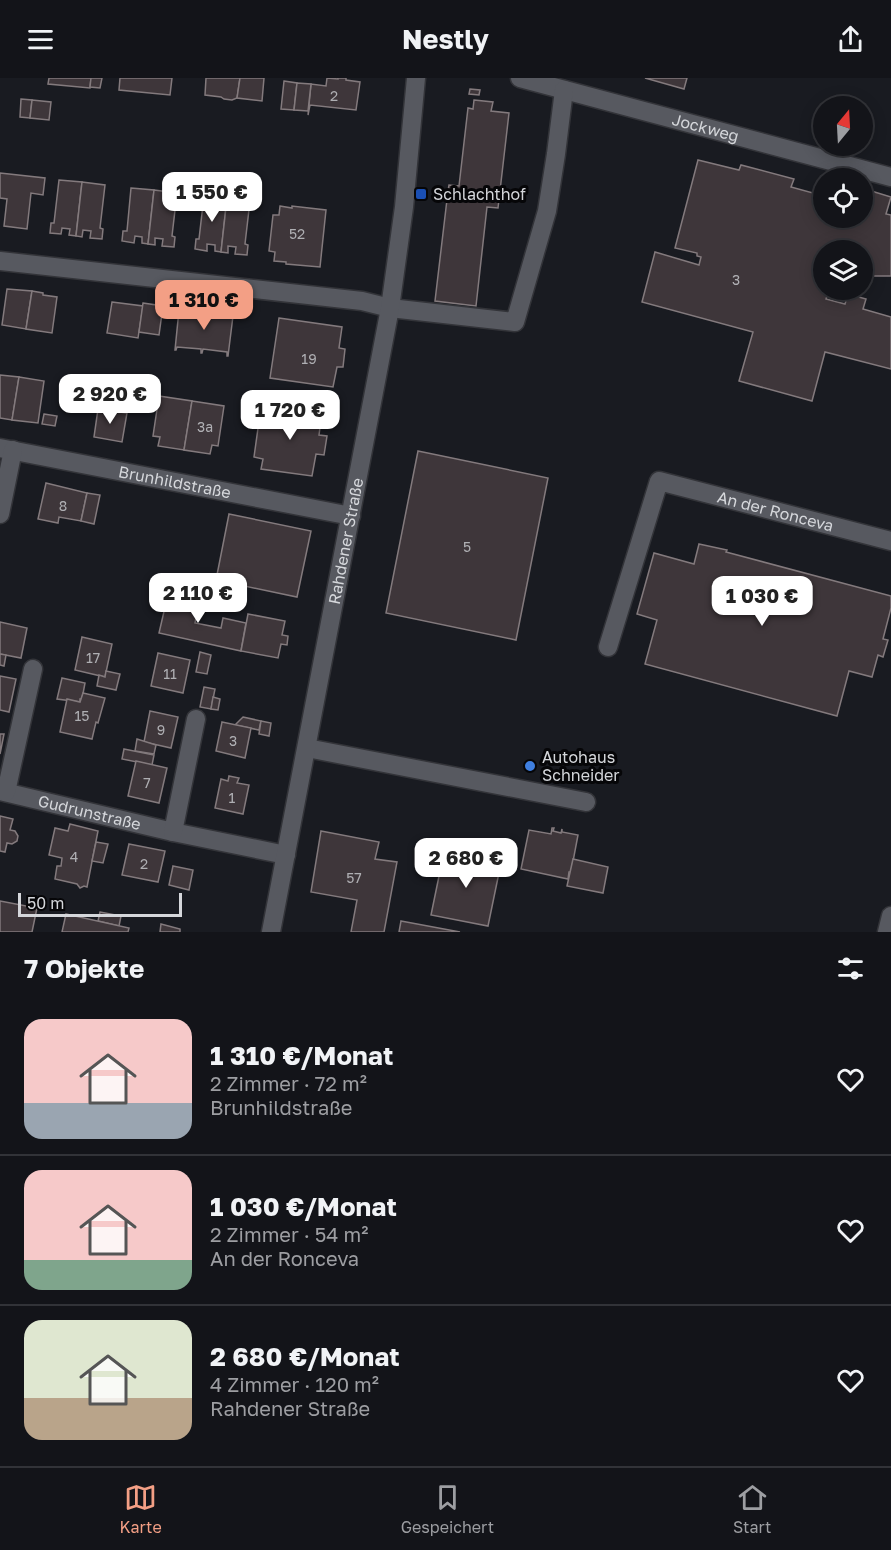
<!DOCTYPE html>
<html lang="de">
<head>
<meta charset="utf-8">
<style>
  body { margin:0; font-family:"Golos Text",sans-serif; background:#1c1d22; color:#f1f3f6; height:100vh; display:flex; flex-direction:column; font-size:22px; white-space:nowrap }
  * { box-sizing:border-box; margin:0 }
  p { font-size:20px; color:#9d9ea2 }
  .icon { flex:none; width:33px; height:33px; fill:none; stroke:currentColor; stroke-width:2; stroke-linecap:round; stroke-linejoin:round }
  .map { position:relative; height:854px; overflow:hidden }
  .drawer { display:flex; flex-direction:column; background:#131419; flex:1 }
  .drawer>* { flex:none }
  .needle { width:39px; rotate:18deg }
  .tools { position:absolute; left:813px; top:18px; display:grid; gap:12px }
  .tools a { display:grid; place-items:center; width:60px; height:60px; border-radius:50%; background:#131419; box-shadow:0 3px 15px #0003,0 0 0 2px #323338; font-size:30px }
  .scale { position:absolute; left:18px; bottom:15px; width:164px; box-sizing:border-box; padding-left:6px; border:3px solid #d5d7db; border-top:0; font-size:16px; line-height:21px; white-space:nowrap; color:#d5d7db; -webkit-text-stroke:4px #060608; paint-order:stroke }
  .price { position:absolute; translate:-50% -51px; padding:0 14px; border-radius:12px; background:#fff; color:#222; font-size:20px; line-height:39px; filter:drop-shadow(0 2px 3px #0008) }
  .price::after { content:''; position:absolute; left:50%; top:36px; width:18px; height:14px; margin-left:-9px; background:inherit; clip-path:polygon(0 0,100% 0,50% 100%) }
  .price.current { background:#f39f85; color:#111 }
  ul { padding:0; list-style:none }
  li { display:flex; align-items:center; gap:18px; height:150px; padding:0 24px }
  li+li { border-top:2px solid #323338 }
  li span { display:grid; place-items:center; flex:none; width:168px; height:120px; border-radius:18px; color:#555 }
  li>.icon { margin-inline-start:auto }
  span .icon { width:72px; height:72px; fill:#fffc; stroke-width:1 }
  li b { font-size:26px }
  h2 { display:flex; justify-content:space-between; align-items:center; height:72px; padding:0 24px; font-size:26px }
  header { display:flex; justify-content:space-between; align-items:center; height:78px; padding:0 24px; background:#131419; font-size:27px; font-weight:700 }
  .tabs { display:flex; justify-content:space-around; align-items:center; height:84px; border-top:2px solid #323338; background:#131419; font-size:16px; color:#9d9ea2 }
  .tabs a { display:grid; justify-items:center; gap:3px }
  .tabs .current { color:#f39f85 }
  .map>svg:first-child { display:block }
</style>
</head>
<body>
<header><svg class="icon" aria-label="menu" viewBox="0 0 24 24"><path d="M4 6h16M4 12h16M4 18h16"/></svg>Nestly<svg class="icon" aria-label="share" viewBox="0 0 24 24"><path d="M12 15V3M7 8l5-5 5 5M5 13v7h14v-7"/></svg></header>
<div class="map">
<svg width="891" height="854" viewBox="0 0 891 854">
  <rect width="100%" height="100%" fill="#191b21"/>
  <g fill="#3e363a" stroke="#837a7d" stroke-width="1.5">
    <polygon points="49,0 91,0 90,10 48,6"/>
    <polygon points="91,0 102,0 100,10 90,9"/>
    <polygon points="120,0 172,0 170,17 119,12"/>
    <polygon points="206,0 240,0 237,20 232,22 224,21 221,19 205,17"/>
    <polygon points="240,0 264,0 262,23 237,20"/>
    <polygon points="327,0 338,1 338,0 346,0 346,2 360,4 356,32 310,27 308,37 311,6 326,8"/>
    <polygon points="645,0 687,0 684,11"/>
    <polygon points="284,3 297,5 294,32 281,31"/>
    <polygon points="297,5 311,6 308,33 294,32"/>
    <polygon points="470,11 480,12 479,17 469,16"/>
    <polygon points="21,21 32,22 30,40 20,39"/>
    <polygon points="32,22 51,24 49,42 30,40"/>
    <polygon points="474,22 493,24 491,33 509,35 498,130 487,129 476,228 435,223 448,113 449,107 459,108 468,30 473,31"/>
    <polygon points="698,82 739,92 741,87 794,101 791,109 824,118 824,140 862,140 862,125 864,126 868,112 891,119 886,136 891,137 891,198 869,198 867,205 862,204 862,172 824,172 824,212 829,212 826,221 845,226 848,216 866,221 863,231 891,239 891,291 825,274 812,323 739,303 753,254 642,224 655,174 699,187 701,179 697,178 697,175 675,170"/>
    <polygon points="0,95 45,100 43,117 31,115 27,151 4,148 7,121 0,120"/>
    <polygon points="59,102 82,104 76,158 69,157 70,151 62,150 61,156 50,155 51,145 54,145"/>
    <polygon points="82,104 105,107 100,150 103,151 102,161 90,160 91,153 83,152 82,159 76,158"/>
    <polygon points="131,110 154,112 148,166 142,165 142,159 135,158 134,165 122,163 123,153 127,153"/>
    <polygon points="154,112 177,115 172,158 175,159 174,169 162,168 163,161 155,160 155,167 148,166"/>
    <polygon points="204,118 227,120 221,174 215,173 215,167 207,166 207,173 195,171 196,161 199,161"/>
    <polygon points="227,120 250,123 245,166 248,167 247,177 235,176 236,169 228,168 228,175 221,174"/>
    <polygon points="280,128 292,130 292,128 326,132 320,189 286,186 286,184 274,183 275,174 269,173 273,137 279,137"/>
    <polygon points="7,211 32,213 26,251 2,247"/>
    <polygon points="32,213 43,215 43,217 57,219 52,255 26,251"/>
    <polygon points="112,224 143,228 138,260 107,255"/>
    <polygon points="143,225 163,228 159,257 139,254"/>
    <polygon points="179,232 233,238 228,278 227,278 227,274 203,271 202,275 201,275 201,271 177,269 176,272 175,272"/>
    <polygon points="279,240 342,249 339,270 345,271 343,289 337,289 333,309 270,300"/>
    <polygon points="0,297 19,299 12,342 0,340"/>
    <polygon points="19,299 44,303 38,345 12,342"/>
    <polygon points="159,318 192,323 184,372 158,368 160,359 153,358"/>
    <polygon points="192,323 224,328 218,368 212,367 210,376 184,372"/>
    <polygon points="271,328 322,335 319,357 327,358 324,377 316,376 312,398 261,391 263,381 254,379 260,336 270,338"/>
    <polygon points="98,331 127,335 122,364 94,359"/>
    <polygon points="44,336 57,338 55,348 42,346"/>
    <polygon points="418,373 548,400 516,562 386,535"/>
    <polygon points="46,405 87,415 81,443 59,439 58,445 38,441"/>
    <polygon points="87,415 100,417 94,446 81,443"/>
    <polygon points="229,436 311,453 297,519 216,502"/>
    <polygon points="699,466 727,472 726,474 891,518 891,530 883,561 888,562 883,579 878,577 872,599 849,593 837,638 645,586 657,542 637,536 654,475 694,486"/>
    <polygon points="169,512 200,519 195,545 221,550 223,540 246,545 241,573 159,555"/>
    <polygon points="248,536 285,543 282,557 288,558 287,567 281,566 278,580 241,573"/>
    <polygon points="0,544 27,550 21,580 0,576"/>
    <polygon points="82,559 112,566 105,599 75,592"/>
    <polygon points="200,574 211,577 207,596 196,594"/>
    <polygon points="158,575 190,582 183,615 151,608"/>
    <polygon points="0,576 6,577 4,588 0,587"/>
    <polygon points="106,593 120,596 116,612 97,608 99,597 105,599"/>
    <polygon points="0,598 16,601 9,634 0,632"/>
    <polygon points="62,600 85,605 82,621 80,621 80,624 57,621"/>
    <polygon points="204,609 215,611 211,631 200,629"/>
    <polygon points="83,615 105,620 98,645 96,644 92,661 60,654 67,621 80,624"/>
    <polygon points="213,619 220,621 218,632 211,631"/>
    <polygon points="150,633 178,639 171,670 144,664"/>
    <polygon points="243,639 261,643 259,652 235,647"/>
    <polygon points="261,643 271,645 269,658 259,656"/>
    <polygon points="222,644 251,650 245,680 216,673"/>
    <polygon points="0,656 4,656 0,676"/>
    <polygon points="137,661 156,667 154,676 135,673"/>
    <polygon points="124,671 154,677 152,687 122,681"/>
    <polygon points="136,683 167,690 159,725 128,718"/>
    <polygon points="229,698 239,700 237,705 249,707 243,736 215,730 221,701 228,703"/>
    <polygon points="0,738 13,741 10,752 15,753 18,758 17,763 12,766 7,765 5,774 0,773"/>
    <polygon points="70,746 98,753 87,809 84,808 80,810 77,806 55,801 57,788 61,788 62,780 49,777 55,750 68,753"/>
    <polygon points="552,750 554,750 553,753 561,755 562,751 562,754 578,757 571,794 569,794 568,801 521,791 529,752 551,756"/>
    <polygon points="321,753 379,764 375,781 397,784 384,854 351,854 357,822 311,814"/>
    <polygon points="96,764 108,766 103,785 92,783"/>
    <polygon points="129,766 165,773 158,804 122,797"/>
    <polygon points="444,774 501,785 488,848 431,837"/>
    <polygon points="573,781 608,789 603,815 567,808"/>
    <polygon points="173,788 193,792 189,812 169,807"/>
    <polygon points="0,823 37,830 32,854 0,854"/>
    <polygon points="100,834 121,838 119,848 98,843"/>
    <polygon points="66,836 129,850 128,854 62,854"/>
    <polygon points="401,843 460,854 399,854"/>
    <polygon points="161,846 180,851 180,854 160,854"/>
  </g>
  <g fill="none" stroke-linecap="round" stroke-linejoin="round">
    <defs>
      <g id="minor">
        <path id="s1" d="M520,0L891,99"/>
        <polyline points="0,183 362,223 390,230 515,244 547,133 556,76 564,12"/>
        <path id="s2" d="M0,370L351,438"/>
        <polyline points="0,436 13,372"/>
        <path id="s3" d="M608,569L659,403L891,463"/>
        <polyline points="307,670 586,724"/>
        <path id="s4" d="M0,713L173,754L286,777"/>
        <polyline points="6,714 33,591"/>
        <polyline points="173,754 196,641"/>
        <path id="s5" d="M271,854L390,230L404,129L416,0"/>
        <polyline points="887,854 891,838"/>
      </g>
    </defs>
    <use href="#minor" stroke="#333439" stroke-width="21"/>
    <use href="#minor" stroke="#575960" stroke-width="18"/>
  </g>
  <rect fill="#1a4fb4" stroke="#060608" stroke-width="2" x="415" y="110" width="12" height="12" rx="3"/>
  <circle fill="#3f7fe0" stroke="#060608" stroke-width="2" cx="530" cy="688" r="6"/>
  <g text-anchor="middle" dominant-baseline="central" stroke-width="6" stroke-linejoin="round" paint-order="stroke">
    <g font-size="14" fill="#afafb3">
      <text x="334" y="17">2</text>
      <text x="297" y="155">52</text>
      <text x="736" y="201">3</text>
      <text x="309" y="280">19</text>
      <text x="205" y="348">3a</text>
      <text x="63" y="427">8</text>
      <text x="467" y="468">5</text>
      <text x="93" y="579">17</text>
      <text x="170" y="595">11</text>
      <text x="82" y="637">15</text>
      <text x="161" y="651">9</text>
      <text x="233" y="662">3</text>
      <text x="147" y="704">7</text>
      <text x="232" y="719">1</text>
      <text x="74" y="778">4</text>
      <text x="144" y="785">2</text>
      <text x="354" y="799">57</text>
    </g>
    <g font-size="16" fill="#d5d7db" stroke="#060608">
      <text stroke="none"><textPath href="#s1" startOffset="192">Jockweg</textPath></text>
      <text stroke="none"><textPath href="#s2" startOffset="178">Brunhildstraße</textPath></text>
      <text stroke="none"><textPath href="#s3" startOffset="294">An der Ronceva</textPath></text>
      <text stroke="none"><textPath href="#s5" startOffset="398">Rahdener Straße</textPath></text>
      <text stroke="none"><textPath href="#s4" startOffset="92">Gudrunstraße</textPath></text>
    </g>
    <g font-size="16" fill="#d5d7db" stroke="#060608" text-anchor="start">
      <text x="433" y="116">Schlachthof</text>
      <text x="542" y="679">Autohaus<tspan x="542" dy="18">Schneider</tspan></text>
    </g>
  </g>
</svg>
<div class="tools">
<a><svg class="needle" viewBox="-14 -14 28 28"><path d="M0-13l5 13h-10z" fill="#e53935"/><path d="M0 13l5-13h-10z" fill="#9d9ea2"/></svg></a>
<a><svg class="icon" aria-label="locate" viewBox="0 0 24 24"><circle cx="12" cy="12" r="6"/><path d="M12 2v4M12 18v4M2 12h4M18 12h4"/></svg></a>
<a><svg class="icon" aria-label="layers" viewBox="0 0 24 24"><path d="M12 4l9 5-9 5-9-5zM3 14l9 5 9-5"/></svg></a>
</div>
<div class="scale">50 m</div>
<b class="price" style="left:212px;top:145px">1 550 €</b>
<b class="price current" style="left:204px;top:253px">1 310 €</b>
<b class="price" style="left:110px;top:347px">2 920 €</b>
<b class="price" style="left:290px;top:363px">1 720 €</b>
<b class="price" style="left:198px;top:546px">2 110 €</b>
<b class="price" style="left:762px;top:549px">1 030 €</b>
<b class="price" style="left:466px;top:811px">2 680 €</b>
</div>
<section class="drawer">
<h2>7 Objekte<svg class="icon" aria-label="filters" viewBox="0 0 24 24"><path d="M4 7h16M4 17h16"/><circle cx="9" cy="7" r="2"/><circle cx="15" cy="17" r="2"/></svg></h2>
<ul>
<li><span style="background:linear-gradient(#f6c9c9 70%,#9aa5b1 0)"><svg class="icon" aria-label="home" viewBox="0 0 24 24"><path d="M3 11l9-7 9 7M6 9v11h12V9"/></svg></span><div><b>1 310 €/Monat</b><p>2 Zimmer · 72 m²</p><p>Brunhildstraße</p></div><svg class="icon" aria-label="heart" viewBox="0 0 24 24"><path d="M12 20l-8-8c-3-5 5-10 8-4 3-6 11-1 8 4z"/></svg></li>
<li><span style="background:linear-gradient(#f6c9c9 75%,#7fa58c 0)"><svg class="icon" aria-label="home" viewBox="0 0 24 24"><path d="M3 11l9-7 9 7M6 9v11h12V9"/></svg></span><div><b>1 030 €/Monat</b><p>2 Zimmer · 54 m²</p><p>An der Ronceva</p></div><svg class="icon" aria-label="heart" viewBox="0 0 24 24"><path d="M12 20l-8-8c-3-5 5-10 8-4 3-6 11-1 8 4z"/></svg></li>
<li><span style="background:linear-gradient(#dfe7d0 65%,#b9a48a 0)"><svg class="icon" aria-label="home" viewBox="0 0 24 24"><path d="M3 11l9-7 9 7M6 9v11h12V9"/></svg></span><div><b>2 680 €/Monat</b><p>4 Zimmer · 120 m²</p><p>Rahdener Straße</p></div><svg class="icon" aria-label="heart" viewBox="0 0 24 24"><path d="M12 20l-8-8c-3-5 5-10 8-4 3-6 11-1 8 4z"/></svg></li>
</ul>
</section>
<nav class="tabs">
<a class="current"><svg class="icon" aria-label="map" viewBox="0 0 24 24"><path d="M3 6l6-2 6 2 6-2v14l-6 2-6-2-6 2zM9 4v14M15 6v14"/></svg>Karte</a>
<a><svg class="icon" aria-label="saved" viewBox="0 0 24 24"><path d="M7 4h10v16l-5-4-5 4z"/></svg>Gespeichert</a>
<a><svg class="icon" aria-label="home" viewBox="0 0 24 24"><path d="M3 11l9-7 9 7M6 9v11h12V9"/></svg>Start</a>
</nav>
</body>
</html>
